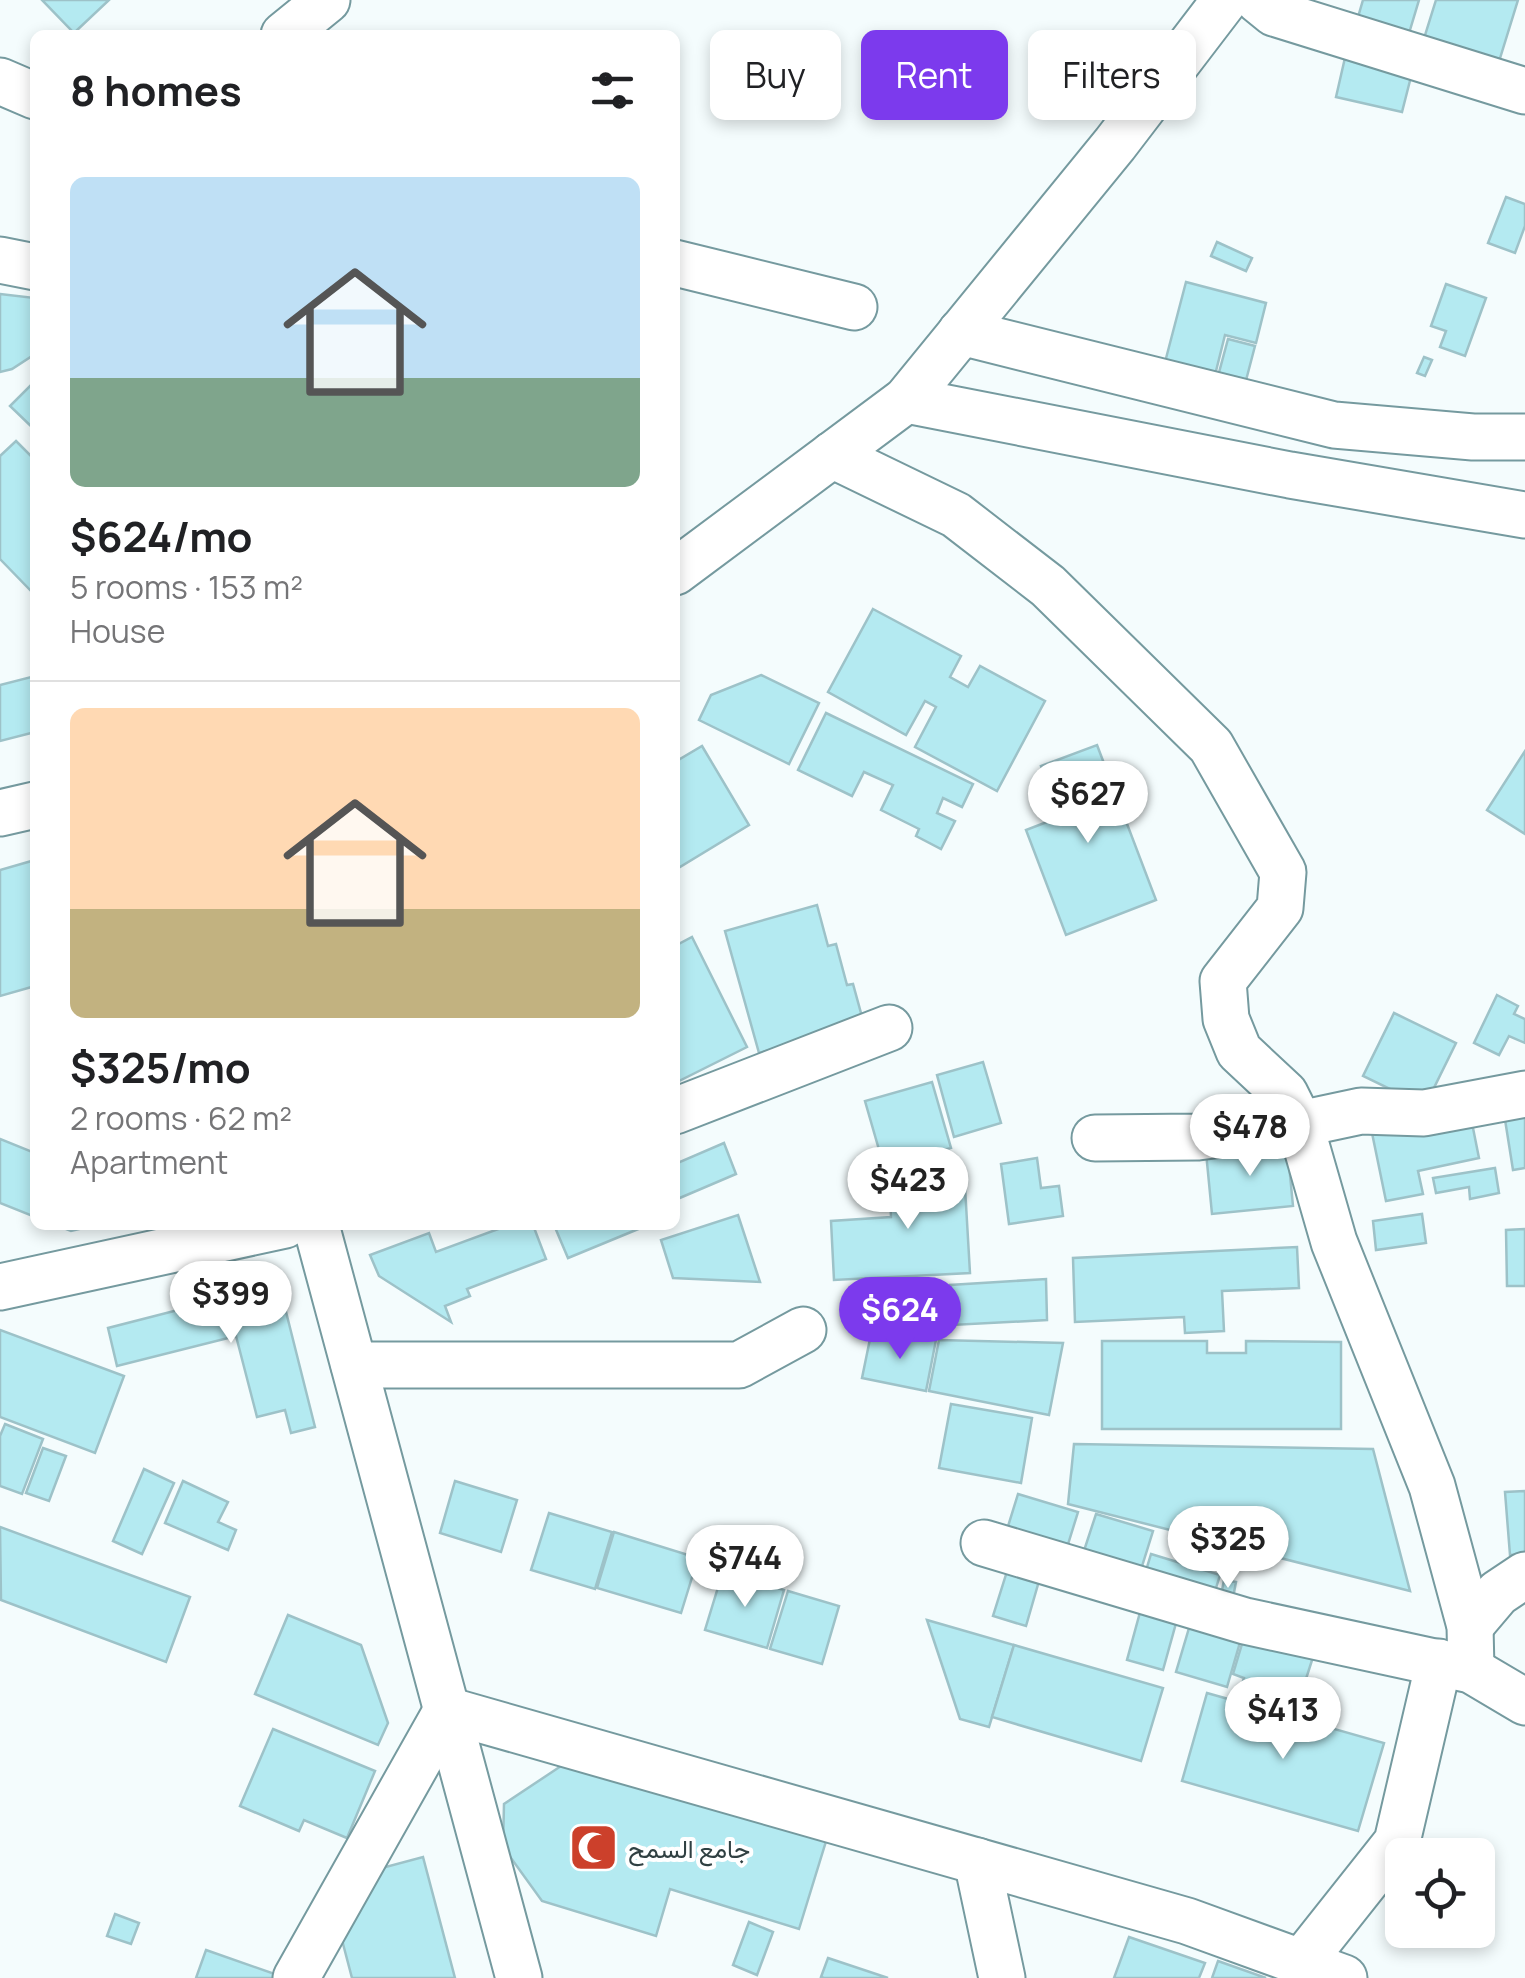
<!DOCTYPE html>
<html lang="en">
<head>
<meta charset="utf-8">
<style>
  body { margin:0; font-family:Manrope,Vazirmatn,sans-serif; background:#f2f2f2; color:#202124; height:100vh; display:flex; flex-direction:column; font-size:38px; white-space:nowrap }
  * { box-sizing:border-box; margin:0 }
  p { font-size:32px; color:#757577 }
  .icon { flex:none; width:55px; height:55px; fill:none; stroke:currentColor; stroke-width:2; stroke-linecap:round; stroke-linejoin:round }
  .map { position:relative; flex:1; overflow:hidden }
  .sheet { position:absolute; left:30px; top:30px; width:650px; height:1200px; display:flex; flex-direction:column; background:#fff; border-radius:15px; box-shadow:0 5px 15px #0003 }
  .sheet>* { flex:none }
  .guide { position:absolute; left:710px; top:30px; width:665px; height:90px; display:flex; gap:20px }
  .controls { position:absolute; left:1385px; top:1838px; display:grid; gap:20px }
  .controls a { display:grid; place-items:center; width:110px; height:110px; border-radius:15px; background:#fff; box-shadow:0 5px 15px #0003; font-size:50px }
  .price { position:absolute; translate:-50% -85px; padding:0 22px; border-radius:35px; background:#fff; color:#222; font-size:32px; line-height:65px; filter:drop-shadow(0 2px 5px #0008) }
  .price::after { content:''; position:absolute; left:50%; top:60px; width:30px; height:22px; margin-left:-15px; background:inherit; clip-path:polygon(0 0,100% 0,50% 100%) }
  .price.current { background:#7c3aed; color:#fff }
  ul { padding:0; list-style:none }
  li { display:grid; align-content:center; gap:20px; height:530px; padding:0 40px }
  li+li { border-top:2px solid #e0e0e0 }
  li span { display:grid; place-items:center; height:310px; border-radius:15px; color:#555 }
  li>.icon { margin-inline-start:auto }
  span .icon { width:180px; height:180px; fill:#fffc; stroke-width:1 }
  li b { font-size:42px }
  h2 { display:flex; justify-content:space-between; align-items:center; height:120px; padding:0 40px; font-size:42px }
  .chip { padding:0 35px; border-radius:15px; background:#fff; box-shadow:0 5px 15px #0003; font-size:35px; line-height:90px }
  .chip.current { background:#7c3aed; color:#fff }
  .map>svg:first-child { display:block }
</style>
</head>
<body>
<div class="map">
<svg width="1525" height="1978" viewBox="0 0 1525 1978">
  <rect width="100%" height="100%" fill="#f4fcfd"/>
  <g fill="#b4eaf1" stroke="#9dc2c8" stroke-width="2.5">
    <polygon points="42,0 109,0 74,33"/>
    <polygon points="1363,0 1419,0 1407,40 1356,24"/>
    <polygon points="1436,0 1518,0 1497,68 1422,45"/>
    <polygon points="1347,49 1414,65 1402,112 1336,97"/>
    <polygon points="1506,197 1525,204 1525,226 1515,253 1488,243"/>
    <polygon points="1217,242 1252,258 1246,271 1211,256"/>
    <polygon points="1186,282 1266,303 1256,343 1225,335 1214,379 1164,366"/>
    <polygon points="1446,284 1486,298 1465,356 1440,347 1446,331 1431,326"/>
    <polygon points="0,294 35,298 35,354 12,369 0,372"/>
    <polygon points="1228,339 1255,346 1244,388 1217,380"/>
    <polygon points="1424,357 1432,360 1425,376 1417,373"/>
    <polygon points="35,381 35,430 10,406"/>
    <polygon points="16,441 35,460 33,593 0,559 0,456"/>
    <polygon points="873,609 961,656 950,677 968,687 980,666 1045,701 997,791 915,747 936,707 925,701 906,735 828,692"/>
    <polygon points="761,675 819,703 789,764 699,720 711,695"/>
    <polygon points="35,676 35,732 0,741 0,685"/>
    <polygon points="826,713 973,784 962,807 943,798 937,813 955,821 941,849 916,836 919,829 881,810 893,785 864,772 852,796 798,770"/>
    <polygon points="1097,745 1156,900 1066,935 1026,830 1060,817 1041,766"/>
    <polygon points="702,746 749,825 675,870 675,762"/>
    <polygon points="1525,751 1525,834 1487,810"/>
    <polygon points="35,860 35,986 0,996 0,870"/>
    <polygon points="817,905 828,946 836,944 847,985 853,984 864,1024 759,1053 725,931"/>
    <polygon points="692,937 747,1047 675,1083 675,946"/>
    <polygon points="1497,995 1518,1006 1514,1014 1525,1019 1525,1043 1509,1036 1499,1055 1474,1043"/>
    <polygon points="1394,1013 1456,1043 1425,1106 1363,1076"/>
    <polygon points="983,1062 1001,1123 954,1137 937,1075"/>
    <polygon points="932,1082 951,1148 884,1167 865,1101"/>
    <polygon points="1525,1103 1525,1168 1513,1170 1503,1107"/>
    <polygon points="1470,1113 1479,1158 1418,1171 1423,1194 1386,1201 1372,1133"/>
    <polygon points="0,1139 35,1153 35,1217 0,1203"/>
    <polygon points="724,1143 736,1174 675,1200 675,1164"/>
    <polygon points="1287,1144 1293,1206 1212,1214 1206,1152"/>
    <polygon points="1037,1158 1041,1188 1059,1186 1063,1216 1009,1224 1001,1164"/>
    <polygon points="1495,1168 1499,1193 1470,1199 1469,1187 1436,1193 1433,1178"/>
    <polygon points="964,1170 970,1273 834,1280 831,1221 891,1217 889,1175"/>
    <polygon points="1422,1214 1426,1243 1376,1250 1373,1221"/>
    <polygon points="738,1215 760,1282 673,1278 661,1240"/>
    <polygon points="56,1225 96,1225 71,1231"/>
    <polygon points="509,1225 533,1225 546,1259 467,1289 470,1296 445,1306 451,1322 379,1276 370,1255 429,1233 436,1252"/>
    <polygon points="554,1225 648,1225 568,1258"/>
    <polygon points="1525,1229 1525,1286 1507,1286 1506,1230"/>
    <polygon points="1297,1247 1299,1288 1222,1291 1224,1331 1185,1333 1184,1317 1075,1322 1073,1258"/>
    <polygon points="1046,1279 1047,1320 952,1325 950,1285"/>
    <polygon points="279,1284 315,1427 291,1433 285,1410 257,1417 236,1336 117,1366 108,1328"/>
    <polygon points="945,1285 948,1326 858,1331 857,1290"/>
    <polygon points="0,1330 124,1376 95,1453 0,1417"/>
    <polygon points="870,1339 936,1340 926,1391 862,1378"/>
    <polygon points="939,1340 1063,1343 1049,1415 929,1391"/>
    <polygon points="1102,1341 1207,1341 1207,1353 1246,1353 1246,1341 1341,1342 1341,1429 1102,1429"/>
    <polygon points="951,1404 1032,1418 1021,1483 939,1468"/>
    <polygon points="5,1424 43,1439 22,1494 0,1486 0,1436"/>
    <polygon points="1074,1444 1373,1449 1410,1591 1068,1504"/>
    <polygon points="43,1448 66,1456 49,1501 26,1493"/>
    <polygon points="144,1469 174,1483 142,1554 113,1541"/>
    <polygon points="183,1481 228,1502 218,1522 236,1530 228,1550 165,1523"/>
    <polygon points="455,1481 517,1500 501,1552 440,1533"/>
    <polygon points="1525,1491 1525,1554 1510,1555 1505,1492"/>
    <polygon points="1018,1494 1078,1512 1065,1554 1005,1536"/>
    <polygon points="549,1513 612,1532 595,1589 531,1570"/>
    <polygon points="1096,1514 1153,1531 1138,1579 1080,1563"/>
    <polygon points="0,1527 190,1597 166,1662 1,1600"/>
    <polygon points="614,1532 698,1558 681,1613 597,1588"/>
    <polygon points="1151,1554 1220,1575 1211,1604 1142,1584"/>
    <polygon points="1009,1565 1041,1574 1026,1626 993,1616"/>
    <polygon points="723,1571 784,1590 767,1648 705,1630"/>
    <polygon points="1224,1580 1236,1582 1232,1603 1220,1601"/>
    <polygon points="788,1591 839,1606 822,1664 770,1649"/>
    <polygon points="1142,1605 1178,1616 1163,1670 1127,1660"/>
    <polygon points="288,1615 361,1645 388,1723 378,1745 255,1694"/>
    <polygon points="1192,1618 1243,1632 1227,1687 1176,1672"/>
    <polygon points="927,1620 1014,1645 989,1727 960,1719"/>
    <polygon points="1245,1634 1314,1654 1297,1707 1240,1690 1244,1678 1233,1674"/>
    <polygon points="1014,1645 1163,1688 1141,1761 992,1717"/>
    <polygon points="1207,1693 1384,1743 1358,1831 1182,1781"/>
    <polygon points="273,1729 375,1771 347,1838 304,1820 299,1831 240,1806"/>
    <polygon points="570,1760 827,1838 799,1929 670,1889 656,1936 542,1901 503,1847 504,1804"/>
    <polygon points="423,1857 455,1978 352,1978 342,1940 378,1869"/>
    <polygon points="115,1914 139,1923 131,1944 107,1936"/>
    <polygon points="749,1922 773,1932 757,1975 733,1965"/>
    <polygon points="1129,1937 1205,1963 1199,1978 1114,1978"/>
    <polygon points="206,1950 286,1978 196,1978"/>
    <polygon points="828,1958 888,1978 824,1978 821,1977"/>
    <polygon points="1218,1961 1266,1978 1212,1978"/>
  </g>
  <g fill="none" stroke-linecap="round" stroke-linejoin="round">
    <defs>
      <g id="street">
        <polyline points="1258,0 1274,13 1525,91"/>
        <polyline points="284,35 327,0"/>
        <polyline points="0,81 35,96"/>
        <polyline points="0,260 35,267"/>
        <polyline points="675,263 854,307"/>
        <polyline points="961,332 1334,425 1473,437 1525,437"/>
        <polyline points="906,400 1290,475 1525,515"/>
        <polyline points="832,455 956,515 1048,586 1211,746 1283,872 1280,908 1223,981 1226,1019 1239,1051 1285,1094 1300,1124 1334,1242 1432,1486 1470,1626 1471,1670"/>
        <polyline points="675,572 906,400 1115,144 1225,0"/>
        <polyline points="0,813 35,805"/>
        <polyline points="675,1111 889,1028"/>
        <polyline points="1095,1138 1198,1137 1300,1124 1361,1111 1424,1113 1525,1094"/>
        <polyline points="316,1225 519,1978"/>
        <polyline points="0,1287 285,1225"/>
        <polyline points="354,1365 739,1365 803,1330"/>
        <polyline points="984,1543 1245,1621 1471,1670 1525,1702"/>
        <polyline points="1470,1626 1498,1593 1525,1575"/>
        <polyline points="977,1861 1002,1978"/>
        <polyline points="1301,1963 1397,1842 1439,1662"/>
        <polyline points="296,1978 447,1710 1187,1921 1344,1978"/>
      </g>
    </defs>
    <use href="#street" stroke="#759a9f" stroke-width="49"/>
    <use href="#street" stroke="#fff" stroke-width="45"/>
  </g>
  <defs>
    <symbol id="mosque-square" viewBox="-11 -11 22 22"><rect x="-9" y="-9" width="18" height="18" rx="4" fill="#cc402b" stroke="#fff"/><path d="M3.5-4.9A6 6 0 1 0 3.5 4.9A5 5 0 1 1 3.5-4.9Z" fill="#fff"/></symbol>
  </defs>
  <g fill-rule="evenodd">
    <use href="#mosque-square" x="566" y="1820" width="55" height="55"/>
  </g>
  <g text-anchor="middle" dominant-baseline="central" stroke-width="8" stroke-linejoin="round" paint-order="stroke">
    <g font-size="25" fill="#304042" stroke="#fff" text-anchor="start">
      <text x="628" y="1848">جامع السمح</text>
    </g>
  </g>
</svg>
<div class="controls">
<a><svg class="icon" aria-label="locate" viewBox="0 0 24 24"><circle cx="12" cy="12" r="6"/><path d="M12 2v4M12 18v4M2 12h4M18 12h4"/></svg></a>
</div>
<b class="price" style="left:1088px;top:846px">$627</b>
<b class="price" style="left:1250px;top:1179px">$478</b>
<b class="price" style="left:908px;top:1232px">$423</b>
<b class="price" style="left:231px;top:1346px">$399</b>
<b class="price current" style="left:900px;top:1362px">$624</b>
<b class="price" style="left:1228px;top:1591px">$325</b>
<b class="price" style="left:745px;top:1610px">$744</b>
<b class="price" style="left:1283px;top:1762px">$413</b>
<div class="guide">
<a class="chip">Buy</a>
<a class="chip current">Rent</a>
<a class="chip">Filters</a>
</div>
<section class="sheet">
<h2>8 homes<svg class="icon" aria-label="filters" viewBox="0 0 24 24"><path d="M4 7h16M4 17h16"/><circle cx="9" cy="7" r="2"/><circle cx="15" cy="17" r="2"/></svg></h2>
<ul>
<li><span style="background:linear-gradient(#bfe0f5 65%,#7fa58c 0)"><svg class="icon" aria-label="home" viewBox="0 0 24 24"><path d="M3 11l9-7 9 7M6 9v11h12V9"/></svg></span><div><b>$624/mo</b><p>5 rooms · 153 m²</p><p>House</p></div></li>
<li><span style="background:linear-gradient(#ffd9b3 65%,#c2b280 0)"><svg class="icon" aria-label="home" viewBox="0 0 24 24"><path d="M3 11l9-7 9 7M6 9v11h12V9"/></svg></span><div><b>$325/mo</b><p>2 rooms · 62 m²</p><p>Apartment</p></div></li>
</ul>
</section>
</div>
</body>
</html>
